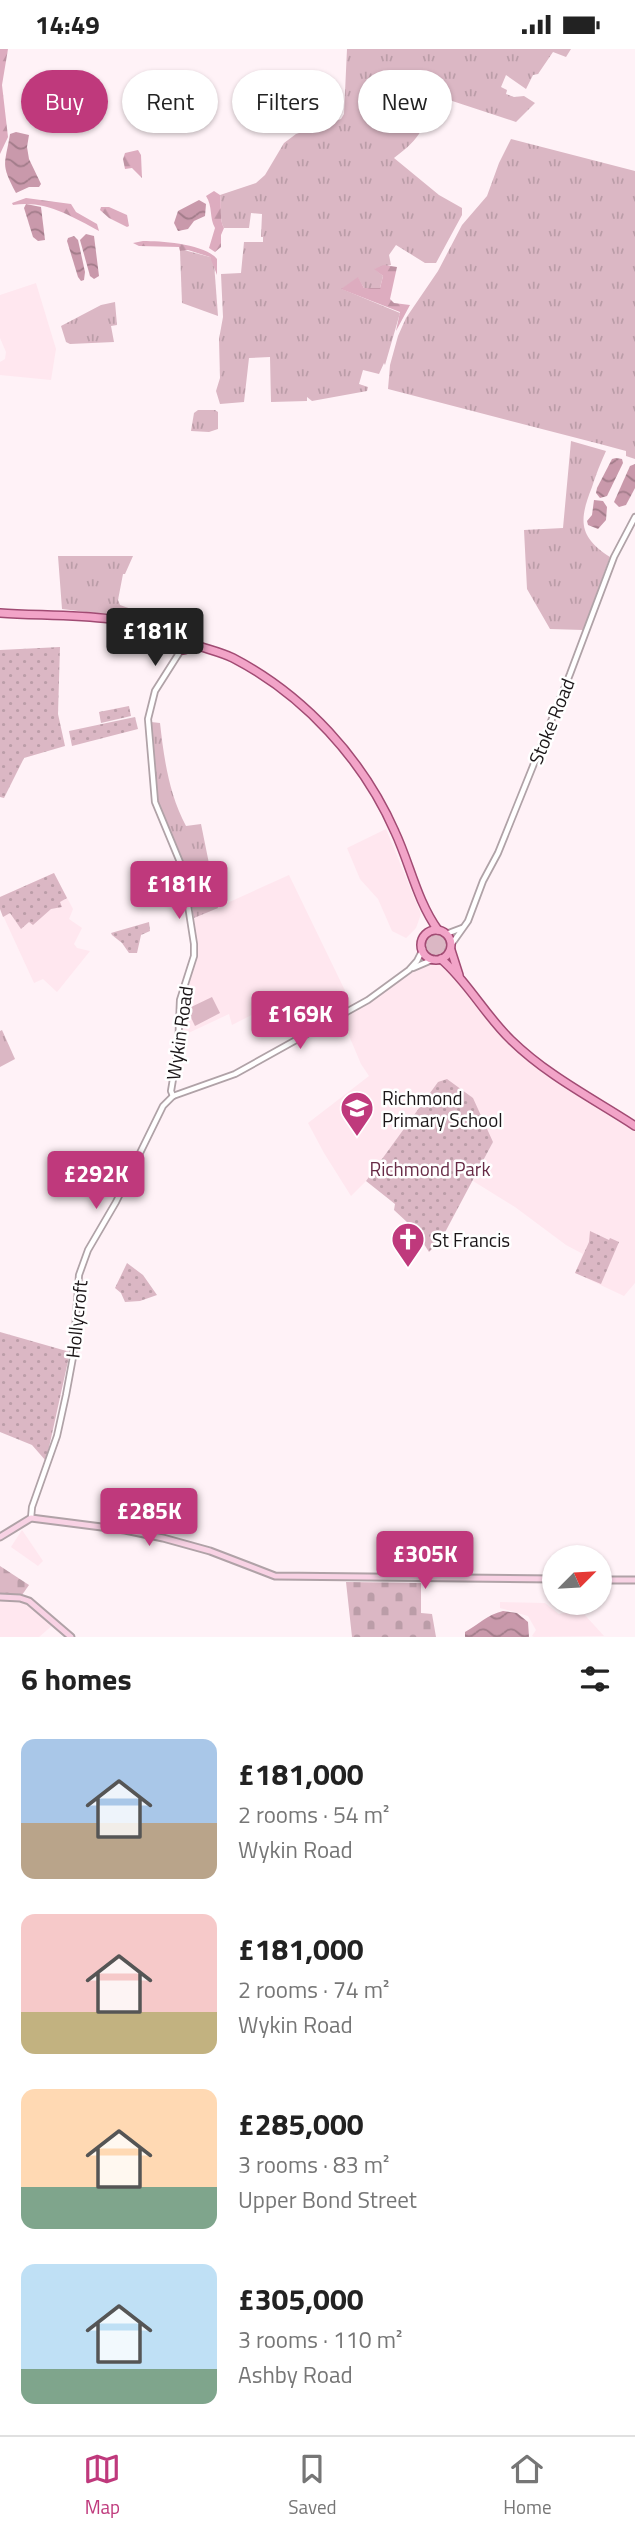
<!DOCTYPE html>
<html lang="en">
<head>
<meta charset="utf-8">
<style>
  body { margin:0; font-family:"Titillium Web",sans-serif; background:#f2f2f2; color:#222; height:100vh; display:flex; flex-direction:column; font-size:26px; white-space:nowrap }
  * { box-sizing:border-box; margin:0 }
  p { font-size:23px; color:#767676 }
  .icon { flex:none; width:38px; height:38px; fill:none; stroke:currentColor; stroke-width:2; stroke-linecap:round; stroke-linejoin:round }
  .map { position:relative; height:1588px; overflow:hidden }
  .side { display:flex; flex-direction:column; background:#fff; flex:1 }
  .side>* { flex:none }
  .banner { position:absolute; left:21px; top:21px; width:593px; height:63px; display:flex; gap:14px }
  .needle { width:46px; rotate:66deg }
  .controls { position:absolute; left:542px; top:1496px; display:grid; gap:14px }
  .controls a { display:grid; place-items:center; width:70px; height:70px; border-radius:50%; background:#fff; box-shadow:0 2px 5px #0004; font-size:35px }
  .price { position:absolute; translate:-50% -60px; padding:0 16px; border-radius:7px; background:#bf397c; color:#fff; font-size:23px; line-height:46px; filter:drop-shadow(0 2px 4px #0008) }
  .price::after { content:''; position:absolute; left:50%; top:42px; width:21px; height:16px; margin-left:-10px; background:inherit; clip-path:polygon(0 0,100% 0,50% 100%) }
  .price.current { background:#222; color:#fff }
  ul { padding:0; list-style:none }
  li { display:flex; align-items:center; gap:21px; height:175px; padding:0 21px }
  li span { display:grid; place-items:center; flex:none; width:196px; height:140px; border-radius:14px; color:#555 }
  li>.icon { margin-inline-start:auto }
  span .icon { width:84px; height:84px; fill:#fffc; stroke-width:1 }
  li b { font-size:30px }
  h2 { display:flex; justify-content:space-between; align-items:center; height:84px; padding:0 21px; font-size:30px }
  .chip { padding:0 24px; border-radius:32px; background:#fff; box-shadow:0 2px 5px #0004; font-size:24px; line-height:63px }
  .chip.current { background:#bf397c; color:#fff }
  .status { display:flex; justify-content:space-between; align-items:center; height:49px; padding:0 35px; background:#fff; direction:ltr }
  .status svg { height:19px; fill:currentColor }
  .menu { display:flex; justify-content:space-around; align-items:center; height:98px; border-top:2px solid #e0e0e0; background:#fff; font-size:19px; color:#767676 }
  .menu a { display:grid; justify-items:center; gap:4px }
  .menu .current { color:#bf397c }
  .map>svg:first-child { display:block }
</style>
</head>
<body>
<div class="status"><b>14:49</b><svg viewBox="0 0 49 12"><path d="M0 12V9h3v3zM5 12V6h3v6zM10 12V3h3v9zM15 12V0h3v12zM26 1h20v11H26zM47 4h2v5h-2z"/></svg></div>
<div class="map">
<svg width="635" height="1588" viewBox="0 0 635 1588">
  <defs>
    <pattern id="grass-tufts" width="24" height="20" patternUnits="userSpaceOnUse" patternTransform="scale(1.75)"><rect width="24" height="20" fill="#dbb7c4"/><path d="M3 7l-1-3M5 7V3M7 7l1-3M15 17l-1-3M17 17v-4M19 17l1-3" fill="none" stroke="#bb9da8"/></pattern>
    <pattern id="forest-firs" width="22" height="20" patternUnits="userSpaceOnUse" patternTransform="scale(1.75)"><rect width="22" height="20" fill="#ddacbf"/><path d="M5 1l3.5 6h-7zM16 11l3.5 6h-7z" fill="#bd93a3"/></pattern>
    <pattern id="cemetery-stones" width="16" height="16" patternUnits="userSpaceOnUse" patternTransform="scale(1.75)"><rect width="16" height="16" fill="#dbb7c4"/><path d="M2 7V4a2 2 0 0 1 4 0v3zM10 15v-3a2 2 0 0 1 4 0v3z" fill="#bb9da8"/></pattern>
    <pattern id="park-dots" width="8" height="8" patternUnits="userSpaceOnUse" patternTransform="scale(1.75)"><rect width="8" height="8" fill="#dbb7c4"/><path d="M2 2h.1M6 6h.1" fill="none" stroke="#bb9da8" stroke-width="1.8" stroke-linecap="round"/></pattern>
    <pattern id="water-waves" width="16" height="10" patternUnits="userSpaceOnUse" patternTransform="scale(1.75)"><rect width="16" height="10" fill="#c999ab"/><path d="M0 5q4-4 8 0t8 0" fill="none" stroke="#a27c8a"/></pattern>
  </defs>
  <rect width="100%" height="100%" fill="#fff2f7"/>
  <g fill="#ffe7ef">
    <polygon points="36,234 56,300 51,331 0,326 0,313 5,310 6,303 0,289 0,246"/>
    <polygon points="386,780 421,865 416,879 406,889 392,882 378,850 360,830 347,799"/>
    <polygon points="54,824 73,860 69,870 82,879 74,895 77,899 90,902 57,943 43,930 34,934 0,860 0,848"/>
    <polygon points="289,826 352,956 293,985 277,953 232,976 229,965 182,987 182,951 197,907 194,869"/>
    <polygon points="434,910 441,910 520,999 635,1077 635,1234 624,1247 575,1224 583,1205 566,1196 515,1158 473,1132 493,1093 438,1033 366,1132 351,1147 324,1104 308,1074 369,1027 361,1015 341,968 372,952 371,949 409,921"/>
    <polygon points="22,1481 43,1512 38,1517 11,1498"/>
    <polygon points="0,1551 24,1551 54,1575 39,1588 0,1588"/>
    <polygon points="500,1553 545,1554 559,1565 567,1563 574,1554 604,1587 534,1588 532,1587 536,1581 528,1567 500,1559"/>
  </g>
  <g fill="url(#grass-tufts)">
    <path d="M347,0H571L566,8L553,3L538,25L533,26L526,40L506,26L501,38L507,41L506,45L514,48L524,47L535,54L516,73L428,44C428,77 421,89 394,109L439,146L462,159V166L436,214H425L396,196L389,206L391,216L375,220L383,227L380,239H364L358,229L342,240L400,264L385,316L384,314L379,325L363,321L359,335L368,338L367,342L312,352L307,348V352L271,353L270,308L249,309L244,353L220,355L216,342L220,329L219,290L223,268L221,225L241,224L244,193H263V188H261L262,165L251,164L249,179H224C219,172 222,156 220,146L256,134L265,126L284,94L296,85L341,70L344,65Z"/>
    <polygon points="511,90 635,122 635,410 626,407 626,402 600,395 388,340 390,316 398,287 406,269 438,222 462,176 487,147 499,114"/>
    <polygon points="184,201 210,208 214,214 218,267 182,254 180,202"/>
    <polygon points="115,253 117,276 111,277 114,293 70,295 66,293 61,277 101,256"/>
    <polygon points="198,361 215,361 218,363 218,380 209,383 191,382 194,364"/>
    <path d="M571,392L606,402C601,413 596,425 592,438C579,471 578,487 610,508L583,581L550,580L527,540L524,481L563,479Z"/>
    <polygon points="58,507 133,507 125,525 123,525 118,551 120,556 134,561 135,569 62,560"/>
    <path d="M151,673L160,674C164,710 169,745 186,777L201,775L218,859L194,869L184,814L159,755L154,735Z"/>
    <circle cx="437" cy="895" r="12"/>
    <polygon points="2,981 15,1010 0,1018 0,982"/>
  </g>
  <g fill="url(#forest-firs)">
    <polygon points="0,0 8,0 2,36 8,88 0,105"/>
    <polygon points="138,101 141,106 142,129 132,119 125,120 123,110 125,104"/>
    <path d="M214,142L220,146C222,156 219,171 224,179L221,186V198L215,203L209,199L215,179C209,168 213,158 206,147Z"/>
    <path d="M26,149L71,155L76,163L97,175L99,182C71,167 45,151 13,156L12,154Z"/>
    <polygon points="101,158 109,158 127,166 129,177 127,178 109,169 100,161"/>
    <path d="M143,192C162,192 205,195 217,210V226L210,208L188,201L180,202L179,198L139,197L133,194Z"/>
    <polygon points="384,216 397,218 390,250 394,254 410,256 396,282 400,263 341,240 358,228 364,239 380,239 383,227 374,220"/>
  </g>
  <g fill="url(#cemetery-stones)">
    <polygon points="0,1517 29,1536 22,1546 0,1547"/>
    <polygon points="346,1533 421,1534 421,1564 432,1565 436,1588 352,1588"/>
  </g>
  <g fill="url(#park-dots)">
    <polygon points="60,598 58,665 65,697 24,709 4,749 0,748 0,601"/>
    <polygon points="129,657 131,667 101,674 99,663"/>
    <polygon points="135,668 138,680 72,697 69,682"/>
    <polygon points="54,824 67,849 60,853 62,858 51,860 33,876 29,873 21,880 10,864 3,868 0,860 0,848"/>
    <polygon points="149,873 150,882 141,886 137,904 129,904 122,894 112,886 111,884"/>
    <polygon points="447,1030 473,1049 493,1093 442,1189 429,1203 410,1173 408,1174 394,1161 395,1155 366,1132 438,1033"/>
    <polygon points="590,1182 609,1191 610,1189 619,1193 601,1235 575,1224 589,1193"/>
    <polygon points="127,1214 143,1226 157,1246 140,1252 125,1253 121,1244 115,1239"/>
    <polygon points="0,1283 70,1303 46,1412 32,1396 0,1383"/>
  </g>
  <polygon fill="#dbb7c4" points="212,948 220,964 195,977 187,960"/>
  <g fill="url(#water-waves)">
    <path d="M16,83L29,86L27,98L29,110L41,135L39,138H29L16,144C0,114 5,116 10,85Z"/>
    <polygon points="199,151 206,155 205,167 194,172 188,180 178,182 174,174 178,162"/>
    <polygon points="26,155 41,158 45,191 38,192 33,188 24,159"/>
    <polygon points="86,185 94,187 99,227 94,230 90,227 80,191"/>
    <polygon points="74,187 78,191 85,223 84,231 81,232 78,228 67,192 68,189"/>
    <polygon points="616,409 622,410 623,414 607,447 600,449 596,444 597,439 612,410"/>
    <polygon points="635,415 635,439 626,456 619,458 614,453 630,417"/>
    <polygon points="594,451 603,452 607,458 606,471 598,480 588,476 587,472 592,466"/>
    <path d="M503,1562L517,1564L528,1573L529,1588H465V1583C479,1575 487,1566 503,1562Z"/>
  </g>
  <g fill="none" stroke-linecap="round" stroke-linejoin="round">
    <defs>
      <g id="tertiary">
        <polyline points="446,885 462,879"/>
        <polyline points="451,896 468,872 483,832 498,804 570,625 614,508 635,468"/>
        <polyline points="413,919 434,910"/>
        <polyline points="173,1047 171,1042 178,1000 180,951 194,907 194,895 182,818 155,753 148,670 155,642 181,601"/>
        <polyline points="173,1047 235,1025 368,951 409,921 417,912 423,900"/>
        <polyline points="31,1469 32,1458 57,1387 66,1346 73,1308 79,1226 88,1201 116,1153 163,1057 173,1047"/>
      </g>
      <g id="secondary">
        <polyline points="0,1488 31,1469 125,1481 163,1489 210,1502 275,1527 555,1530"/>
        <polyline points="600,1531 635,1531"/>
        <polyline points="0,1548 20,1549 29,1552 71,1588"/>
      </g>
      <g id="primary">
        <path d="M0,564C54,568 124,563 174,587"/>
        <circle cx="183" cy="591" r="10"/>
        <path d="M193,595C206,600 221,603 233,609C304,646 363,710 395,783C410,815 417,852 438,881"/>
        <circle cx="436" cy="896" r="15"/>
        <polyline points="451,901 459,926"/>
        <path d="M441,910C468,933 485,966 511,991C548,1027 592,1049 635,1077"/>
      </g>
    </defs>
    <use href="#tertiary" stroke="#b0a2a7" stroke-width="8"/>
    <use href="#secondary" stroke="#b0a2a7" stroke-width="9"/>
    <use href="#primary" stroke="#a14b73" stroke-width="10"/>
    <use href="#tertiary" stroke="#fff" stroke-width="4.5"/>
    <use href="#secondary" stroke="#f8d2e4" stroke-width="5"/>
    <use href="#primary" stroke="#f2a4c8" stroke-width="7"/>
  </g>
  <defs>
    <symbol id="school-pin" viewBox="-11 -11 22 30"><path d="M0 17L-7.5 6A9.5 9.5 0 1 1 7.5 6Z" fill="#bf397c" stroke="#fff"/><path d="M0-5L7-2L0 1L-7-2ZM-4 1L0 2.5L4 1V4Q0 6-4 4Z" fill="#fff"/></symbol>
    <symbol id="church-pin" viewBox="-11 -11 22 30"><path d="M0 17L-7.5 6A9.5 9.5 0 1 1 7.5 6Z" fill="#bf397c" stroke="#fff"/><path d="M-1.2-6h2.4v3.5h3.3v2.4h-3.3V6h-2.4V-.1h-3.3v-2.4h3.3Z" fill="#fff"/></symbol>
  </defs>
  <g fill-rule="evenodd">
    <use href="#school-pin" x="338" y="1040" width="38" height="52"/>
    <use href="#church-pin" x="389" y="1171" width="38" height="52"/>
  </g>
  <g text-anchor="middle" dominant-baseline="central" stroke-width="5" stroke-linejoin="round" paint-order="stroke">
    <g font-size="19" fill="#1b1618" stroke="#fff">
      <text transform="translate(551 672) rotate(-68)">Stoke Road</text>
      <text transform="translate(179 984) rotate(-82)">Wykin Road</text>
      <text transform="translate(76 1270) rotate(-84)">Hollycroft</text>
    </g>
    <g font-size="19" fill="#1b1618" stroke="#fff" text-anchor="start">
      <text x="382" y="1048">Richmond<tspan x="382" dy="22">Primary School</tspan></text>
      <text x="432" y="1190">St Francis</text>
    </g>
    <g font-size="19" fill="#672b46" stroke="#fff">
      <text x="430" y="1119">Richmond Park</text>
    </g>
  </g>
</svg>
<div class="controls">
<a><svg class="needle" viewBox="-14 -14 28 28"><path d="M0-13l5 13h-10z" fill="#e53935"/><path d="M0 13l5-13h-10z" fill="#767676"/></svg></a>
</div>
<b class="price current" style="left:155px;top:619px">£181K</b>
<b class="price" style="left:179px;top:872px">£181K</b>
<b class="price" style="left:300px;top:1002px">£169K</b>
<b class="price" style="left:96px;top:1162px">£292K</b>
<b class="price" style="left:149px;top:1499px">£285K</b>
<b class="price" style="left:425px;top:1542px">£305K</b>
<div class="banner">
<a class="chip current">Buy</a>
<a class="chip">Rent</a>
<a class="chip">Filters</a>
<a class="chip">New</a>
</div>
</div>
<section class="side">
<h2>6 homes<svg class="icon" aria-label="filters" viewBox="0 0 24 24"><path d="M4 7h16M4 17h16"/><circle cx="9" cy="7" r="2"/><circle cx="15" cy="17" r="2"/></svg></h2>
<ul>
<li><span style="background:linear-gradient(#a9c7e8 60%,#b9a48a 0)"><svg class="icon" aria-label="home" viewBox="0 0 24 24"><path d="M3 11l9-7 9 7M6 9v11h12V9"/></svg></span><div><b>£181,000</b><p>2 rooms · 54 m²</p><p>Wykin Road</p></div></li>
<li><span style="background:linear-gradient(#f6c9c9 70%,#c2b280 0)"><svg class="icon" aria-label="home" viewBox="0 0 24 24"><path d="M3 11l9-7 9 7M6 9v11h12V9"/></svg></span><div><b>£181,000</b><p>2 rooms · 74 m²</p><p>Wykin Road</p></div></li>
<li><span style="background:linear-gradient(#ffd9b3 70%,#7fa58c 0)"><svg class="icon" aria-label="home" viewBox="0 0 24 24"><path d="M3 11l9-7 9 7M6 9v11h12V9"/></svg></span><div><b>£285,000</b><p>3 rooms · 83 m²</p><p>Upper Bond Street</p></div></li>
<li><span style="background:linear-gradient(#bfe0f5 75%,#7fa58c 0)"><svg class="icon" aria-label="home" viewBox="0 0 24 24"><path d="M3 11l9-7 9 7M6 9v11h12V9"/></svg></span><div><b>£305,000</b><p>3 rooms · 110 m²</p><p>Ashby Road</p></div></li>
</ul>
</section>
<nav class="menu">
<a class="current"><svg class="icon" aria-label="map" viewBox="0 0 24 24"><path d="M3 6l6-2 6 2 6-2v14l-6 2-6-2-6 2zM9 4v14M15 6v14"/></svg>Map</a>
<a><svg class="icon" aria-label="saved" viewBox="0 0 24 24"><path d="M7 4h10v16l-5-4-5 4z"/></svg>Saved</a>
<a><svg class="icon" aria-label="home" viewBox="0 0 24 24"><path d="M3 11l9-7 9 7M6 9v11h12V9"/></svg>Home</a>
</nav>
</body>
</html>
